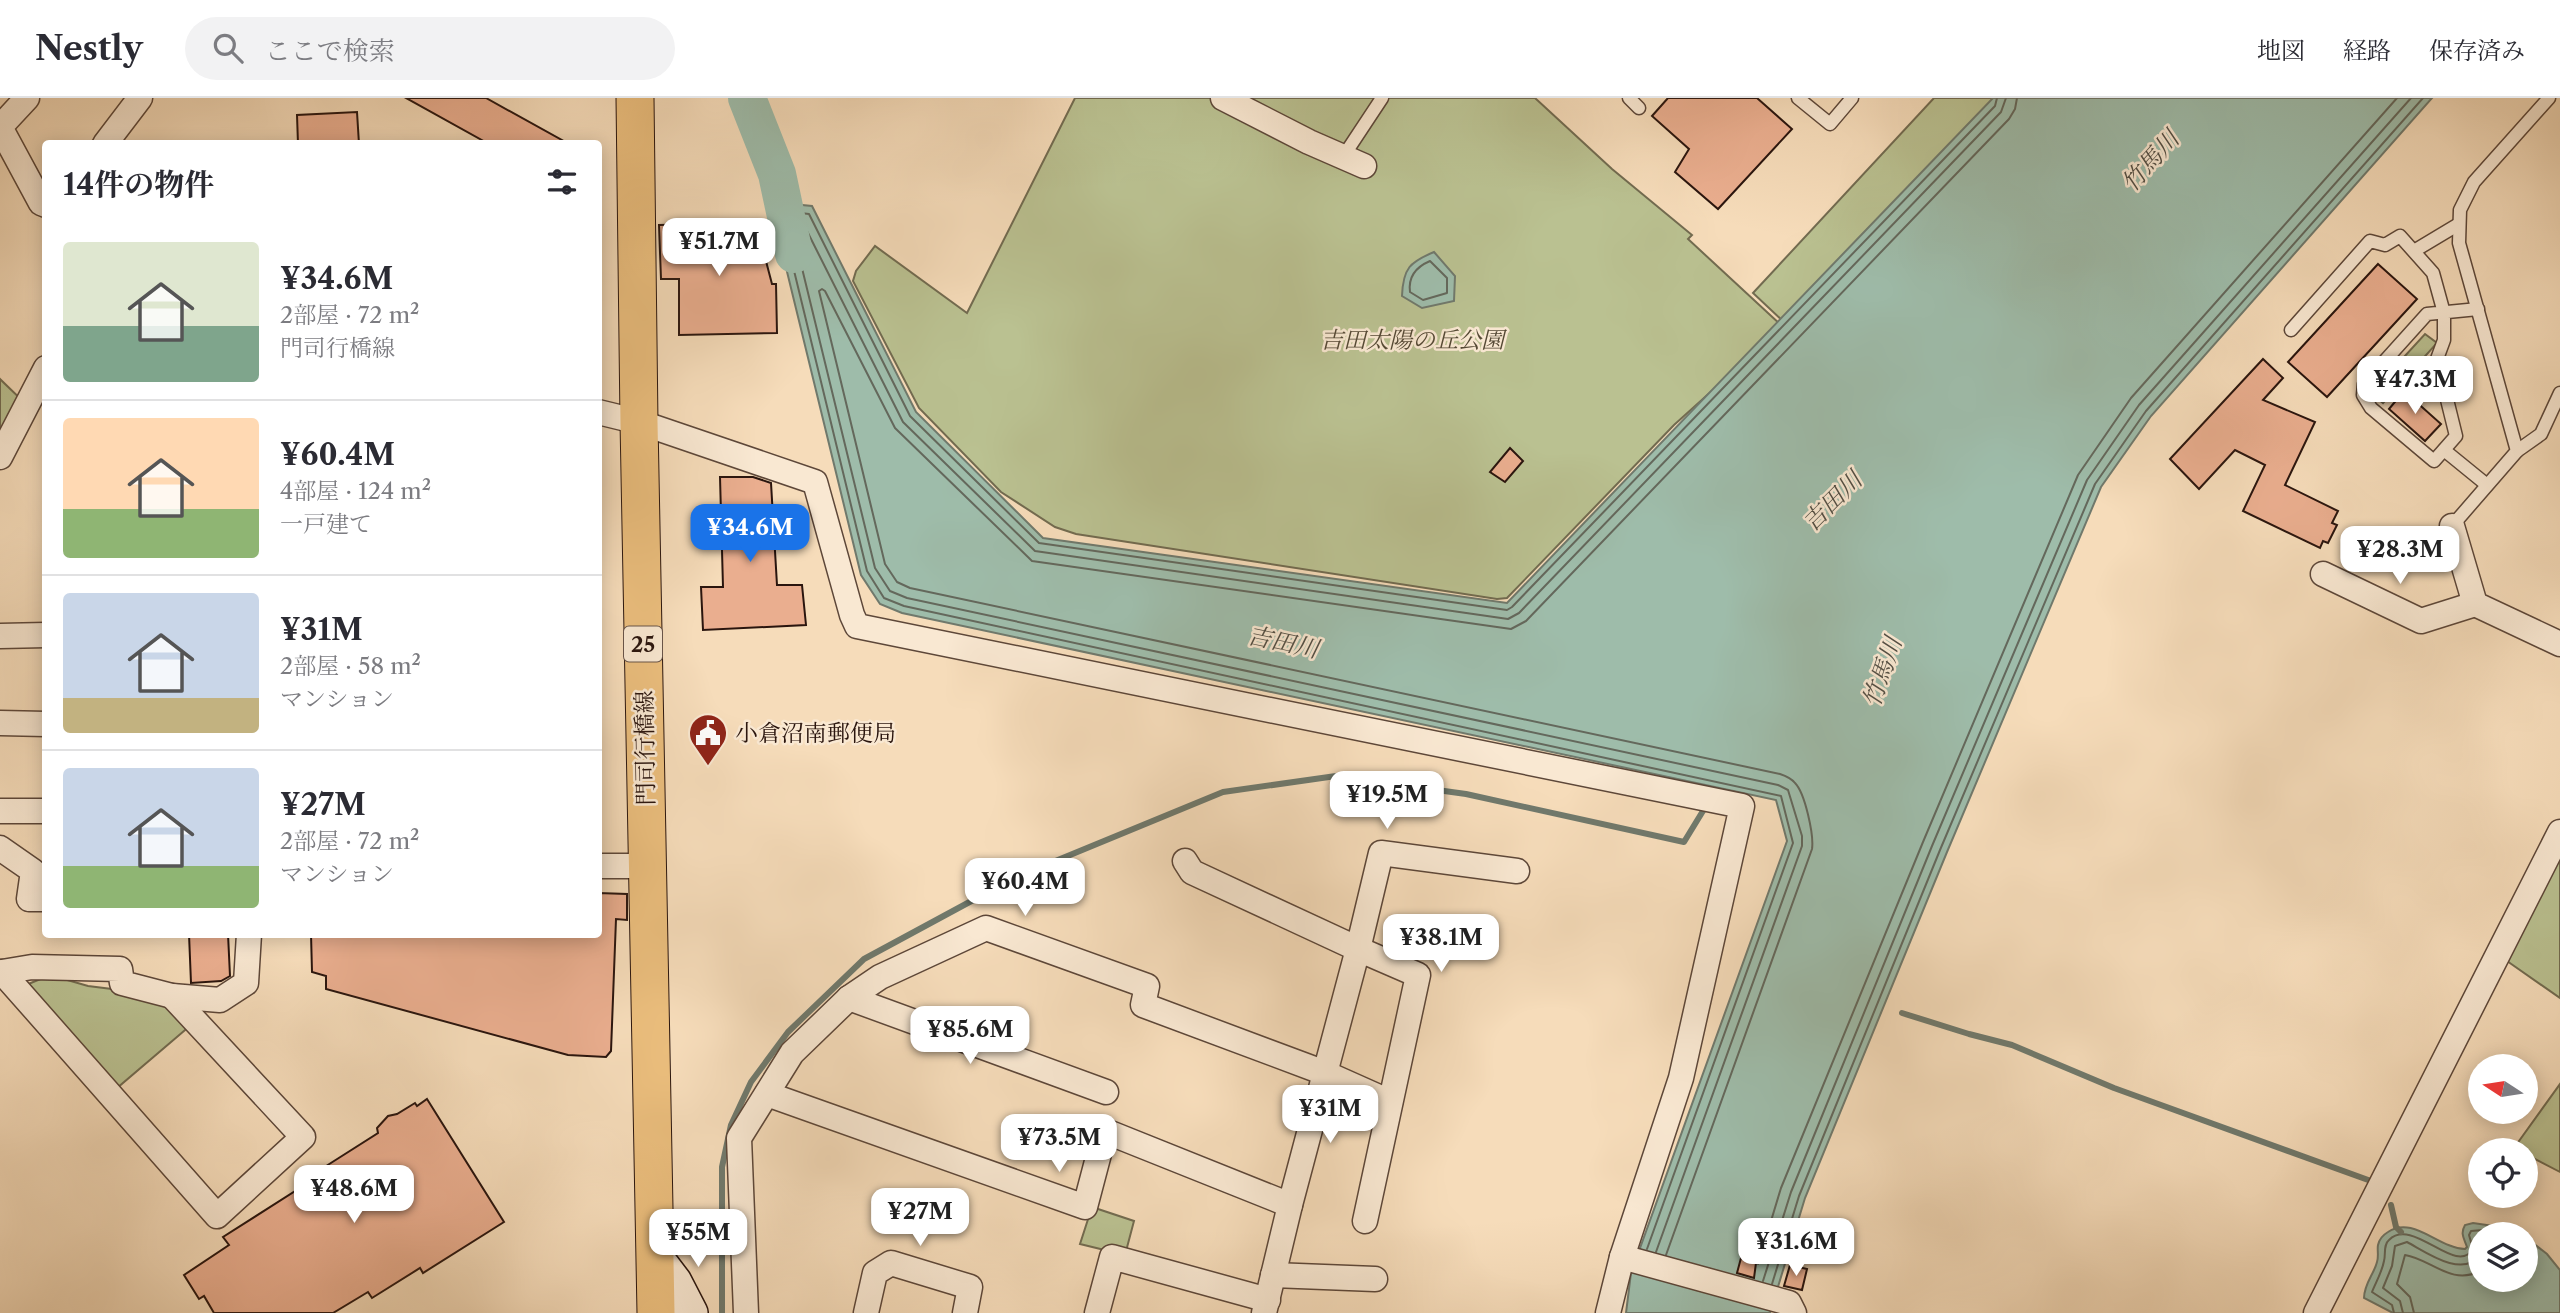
<!DOCTYPE html>
<html lang="ja">
<head>
<meta charset="utf-8">
<style>
  body { margin:0; font-family:"Libre Caslon Text","Noto Serif JP",serif; background:#f2f2f3; color:#2b2b33; height:100vh; display:flex; flex-direction:column; font-size:26px; white-space:nowrap }
  * { box-sizing:border-box; margin:0 }
  p { font-size:23px; color:#7c7c81 }
  .icon { flex:none; width:38px; height:38px; fill:none; stroke:currentColor; stroke-width:2; stroke-linecap:round; stroke-linejoin:round }
  .map { position:relative; flex:1; overflow:hidden }
  .side { position:absolute; left:42px; top:42px; width:560px; height:798px; display:flex; flex-direction:column; background:#fff; border-radius:7px; box-shadow:0 4px 18px #0003 }
  .side>* { flex:none }
  .needle { width:46px; rotate:282deg }
  .fabs { position:absolute; left:2468px; top:956px; display:grid; gap:14px }
  .fabs a { display:grid; place-items:center; width:70px; height:70px; border-radius:50%; background:#fff; box-shadow:0 4px 18px #0003; font-size:35px }
  .price { position:absolute; translate:-50% -60px; padding:0 16px; border-radius:14px; background:#fff; color:#222; font-size:23px; line-height:46px; filter:drop-shadow(0 2px 4px #0008) }
  .price::after { content:''; position:absolute; left:50%; top:42px; width:21px; height:16px; margin-left:-10px; background:inherit; clip-path:polygon(0 0,100% 0,50% 100%) }
  .price.active { background:#1a73e8; color:#fff }
  ul { padding:0; list-style:none }
  li { display:flex; align-items:center; gap:21px; height:175px; padding:0 21px }
  li+li { border-top:2px solid #e1e1e2 }
  li span { display:grid; place-items:center; flex:none; width:196px; height:140px; border-radius:7px; color:#555 }
  li>.icon { margin-inline-start:auto }
  span .icon { width:84px; height:84px; fill:#fffc; stroke-width:1 }
  li b { font-size:30px }
  h2 { display:flex; justify-content:space-between; align-items:center; height:84px; padding:0 21px; font-size:30px }
  header { display:flex; align-items:center; gap:42px; box-sizing:border-box; height:98px; padding:0 35px; background:#fff; border-bottom:2px solid #e1e1e2 }
  header strong { font-size:33px }
  nav { display:flex; gap:38px; margin-inline-start:auto; font-size:24px }
  .search { width:490px; height:63px; background:#f2f2f3; display:flex; align-items:center; gap:18px; box-sizing:border-box; padding:0 24px; border-radius:38px; color:#7c7c81; font-size:26px }
  .map>svg:first-child { display:block }
</style>
</head>
<body>
<header>
<strong>Nestly</strong>
<div class="search"><svg class="icon" aria-label="search" viewBox="0 0 24 24"><circle cx="10" cy="10" r="6"/><path d="M15 15l6 6"/></svg>ここで検索</div>
<nav><a>地図</a><a>経路</a><a>保存済み</a></nav>
</header>
<div class="map">
<svg width="2560" height="1215" viewBox="0 0 2560 1215">
  <rect width="100%" height="100%" fill="#f6dcba"/>
  <filter id="stains"><feTurbulence type="fractalNoise" baseFrequency=".00286" numOctaves="4"/><feColorMatrix values="0 0 0 0 .2 0 0 0 0 .09 0 0 0 0 .02 0 0 0 .5 -.17"/></filter>
  <radialGradient id="worn" r=".72"><stop offset=".6" stop-color="#630" stop-opacity="0"/><stop offset="1" stop-color="#630" stop-opacity=".3"/></radialGradient>
  <g fill="#bac191" stroke="#726b50" stroke-width="2">
    <polygon points="1075,0 1535,0 1612,71 1692,137 1688,141 1783,229 1674,327 1507,500 1497,501 1076,436 1055,429 1001,394 919,310 853,183 856,173 875,148 967,215"/>
    <polygon points="1934,0 1994,0 1785,225 1753,195"/>
    <polygon points="2425,236 2437,245 2383,305 2371,295"/>
    <polygon points="0,281 29,309 0,348"/>
    <polygon points="2560,760 2560,900 2507,863"/>
    <polygon points="50,877 88,888 120,892 166,903 191,927 117,990 26,887"/>
    <polygon points="2560,986 2560,1074 2525,1056 2525,1052 2514,1050"/>
    <polygon points="1092,1109 1134,1123 1125,1157 1080,1146"/>
  </g>
  <g fill="#9ebcaa" stroke="#70796c" stroke-width="2">
    <polygon points="1993,0 2432,0 2151,318 2101,389 1947,754 1805,1100 1770,1215 1626,1215 1631,1175 1787,743 1776,702 902,515 880,506 861,477 770,104 812,108 916,314 1043,440 1507,505"/>
    <path d="M1434,154L1455,178L1454,203L1422,210L1402,198C1403,170 1410,164 1434,154Z"/>
    <path d="M2473,1125L2507,1130L2519,1136H2480V1181H2525V1139L2547,1156L2560,1172V1215H2393L2364,1200C2364,1186 2374,1176 2377,1164C2379,1158 2377,1152 2378,1147C2379,1142 2383,1137 2388,1134C2413,1117 2438,1150 2465,1151L2467,1149C2464,1140 2460,1136 2465,1127Z"/>
  </g>
  <g fill="none" stroke-linecap="round" stroke-linejoin="round">
    <g stroke="#64685c" stroke-width="2">
      <path d="M1430,163L1447,180V195L1423,202L1410,194C1408,179 1416,169 1430,163Z"/>
      <polyline points="1647,1151 1793,745 1781,698 904,508 884,500 867,473 780,115 783,113 809,116 910,318 1039,445 1507,512 1512,509 1995,8 1997,0"/>
      <polyline points="1656,1154 1802,748 1802,738 1788,692 1778,687 907,500 890,493 875,470 791,125 795,122 803,125 903,324 1035,453 1508,521 1519,515 2001,14 2006,0"/>
      <path d="M1666,1157L1812,751C1814,737 1805,695 1795,685C1791,680 1786,678 1780,676L910,490L897,484L885,466L819,193L822,191L825,193L895,330L1032,463L1511,531L1526,523L2009,21L2015,11L2017,0"/>
      <polyline points="1758,1166 1781,1090 1923,744 2078,377 2131,300 2397,0"/>
      <polyline points="1763,1183 1791,1094 1932,748 2087,382 2139,307 2411,0"/>
      <polyline points="1772,1186 1799,1098 1940,752 2095,386 2146,313 2423,0"/>
      <path d="M2394,1215L2392,1207L2372,1194C2376,1184 2382,1174 2384,1163C2386,1156 2383,1147 2389,1142C2413,1118 2456,1179 2473,1151L2469,1137L2471,1133L2483,1132L2500,1136"/>
      <path d="M2403,1215L2400,1203L2383,1190L2392,1168L2395,1148L2407,1144C2426,1154 2461,1180 2480,1158"/>
      <path d="M2414,1215L2410,1199L2397,1186L2405,1157C2431,1161 2451,1188 2480,1173"/>
    </g>
    <g stroke="#70796c" stroke-width="6">
      <polyline points="1902,915 1969,936 2012,947 2114,990 2371,1083"/>
      <polyline points="2391,1107 2396,1129 2401,1134"/>
      <polyline points="722,1215 722,1069 731,1027 751,984 788,934 864,861 1014,780 1223,694 1336,678 1466,696 1684,744 1706,708"/>
    </g>
    <polyline stroke="#9ebcaa" stroke-width="38" points="747,0 777,76 794,156"/>
  </g>
  <g fill="#eaae8f" stroke="#2a150e" stroke-width="2">
    <polygon points="406,0 486,0 569,46 489,46"/>
    <polygon points="1668,0 1757,0 1792,31 1718,111 1675,74 1689,51 1652,18"/>
    <polygon points="357,14 359,46 298,46 297,17"/>
    <polygon points="756,125 772,186 776,186 777,235 679,237 679,181 661,181 659,127"/>
    <polygon points="2378,166 2417,201 2327,299 2288,264"/>
    <polygon points="2263,261 2283,280 2263,302 2315,324 2285,387 2338,413 2332,425 2337,427 2328,445 2323,443 2320,450 2243,413 2265,367 2235,352 2199,391 2170,361"/>
    <polygon points="2404,293 2441,326 2425,343 2389,311"/>
    <polygon points="1510,350 1523,363 1505,384 1490,374"/>
    <polygon points="720,379 753,379 771,385 777,487 802,487 806,527 703,532 701,489 723,489"/>
    <polygon points="598,795 627,796 627,822 616,821 611,953 606,959 568,957 326,891 326,878 312,874 311,836 598,836"/>
    <polygon points="189,836 228,836 230,878 221,883 191,885"/>
    <polygon points="427,1001 504,1124 423,1175 420,1170 372,1200 368,1194 333,1215 214,1215 204,1198 199,1201 184,1177 229,1147 223,1139 325,1074 323,1070 378,1035 377,1030 388,1018 397,1016 415,1005 417,1008"/>
    <polygon points="1741,1160 1756,1165 1754,1180 1737,1175"/>
    <polygon points="1790,1167 1807,1171 1802,1192 1784,1188"/>
  </g>
  <g fill="none" stroke-linecap="round" stroke-linejoin="round">
    <defs>
      <g id="lane">
        <polyline points="1629,0 1639,10"/>
        <polyline points="1798,0 1830,26 1852,0"/>
        <polyline points="1343,59 1382,0"/>
        <polyline points="2414,153 2459,126"/>
        <polyline points="2291,232 2370,143 2385,147 2400,138 2433,175 2444,215 2444,242 2437,261 2456,338 2434,363 2371,310 2363,297 2364,286 2427,216 2478,211"/>
        <polyline points="2444,352 2487,387"/>
        <polyline points="2517,353 2541,336 2560,295"/>
        <polyline points="2452,428 2517,353 2459,145 2460,112 2474,84 2549,0"/>
      </g>
      <g id="street">
        <polyline points="27,0 0,29 41,105 46,107"/>
        <polyline points="1223,0 1309,44 1364,68"/>
        <polyline points="105,46 140,0"/>
        <polyline points="598,314 639,324 815,384 852,517 857,528 1742,708 1681,980 1622,1159 1608,1215"/>
        <polyline points="0,359 46,270"/>
        <polyline points="2452,428 2475,506 2560,546"/>
        <polyline points="2323,476 2421,523 2475,506"/>
        <polyline points="0,538 46,537"/>
        <polyline points="0,625 46,626"/>
        <polyline points="0,713 46,713"/>
        <polyline points="0,750 33,773 29,801 46,801"/>
        <polyline points="1185,763 1192,774 1358,851 1381,755 1517,773"/>
        <polyline points="598,768 647,768"/>
        <polyline points="2,874 217,1118 303,1039 172,898"/>
        <polyline points="2,874 32,869 120,871 122,885 172,898 220,902 246,885 249,836"/>
        <polyline points="849,900 1106,994"/>
        <polyline points="767,996 1085,1109 1105,1033 1290,1107"/>
        <polyline points="1622,1159 1789,1205 1794,1215"/>
        <polyline points="1273,1177 1375,1181"/>
        <polyline points="746,1215 739,1040 792,955 849,900 880,879 986,830 1147,888 1143,907 1325,975 1390,1004"/>
        <polyline points="866,1215 875,1175 891,1165 970,1189 965,1215"/>
        <polyline points="1097,1215 1112,1159 1268,1202"/>
        <polyline points="1264,1215 1290,1107 1358,851 1418,877 1365,1123"/>
        <polyline points="2316,1215 2560,734"/>
      </g>
      <polyline id="secondary" points="656,1159 675,1184 691,1215"/>
      <polyline id="primary" points="635,0 639,324 656,1215"/>
    </defs>
    <use href="#lane" stroke="#5d4739" stroke-width="15"/>
    <use href="#street" stroke="#5d4739" stroke-width="27"/>
    <use href="#secondary" stroke="#2a150e" stroke-width="36"/>
    <use href="#primary" stroke="#2a150e" stroke-width="39"/>
    <use href="#lane" stroke="#f9e8d2" stroke-width="12"/>
    <use href="#street" stroke="#f9e8d2" stroke-width="24"/>
    <use href="#secondary" stroke="#f9e8d2" stroke-width="33"/>
    <use href="#primary" stroke="#ebbe7d" stroke-width="37"/>
  </g>
  <defs>
    <symbol id="civic-pin" viewBox="-11 -11 22 30"><path d="M0 17L-7.5 6A9.5 9.5 0 1 1 7.5 6Z" fill="#8f2418" stroke="#f9e8d2"/><path d="M-.6-6.5H3V-4.5H.6V-3L4-1V1h2V6H-6V1h2V-1L-.6-3ZM-1.2 2.5V6h2.4V2.5Z" fill="#fff"/></symbol>
  </defs>
  <g fill-rule="evenodd">
    <use href="#civic-pin" x="686" y="613" width="44" height="60"/>
  </g>
  <g text-anchor="middle" dominant-baseline="central" stroke-width="5" stroke-linejoin="round" paint-order="stroke">
    <rect fill="#f9e8d2" stroke="#685449" stroke-width="2" x="624" y="528.5" width="38" height="35" rx="5"/>
    <g font-size="21" font-weight="bold" fill="#2a150e">
      <text x="643" y="546">25</text>
    </g>
    <g font-size="23" font-style="italic" fill="#554935" stroke="#f9e8d2">
      <text x="1412" y="242">吉田太陽の丘公園</text>
    </g>
    <g font-size="23" fill="#2a150e" stroke="#f9e8d2" text-anchor="start">
      <text x="735" y="635">小倉沼南郵便局</text>
    </g>
    <g font-size="23" fill="#2a150e" stroke="#f9e8d2">
      <text transform="translate(645 650) rotate(-91)">門司行橋線</text>
    </g>
    <g font-size="24" font-style="italic" fill="#534f45" stroke="#f9e8d2">
      <text transform="translate(2150 63) rotate(-48)">竹馬川</text>
      <text transform="translate(1832 403) rotate(-45)">吉田川</text>
      <text transform="translate(1283 544) rotate(12)">吉田川</text>
      <text transform="translate(1882 574) rotate(-71)">竹馬川</text>
    </g>
  </g>
  <rect width="100%" height="100%" filter="url(#stains)"/>
  <rect width="100%" height="100%" fill="url(#worn)"/>
</svg>
<div class="fabs">
<a><svg class="needle" viewBox="-14 -14 28 28"><path d="M0-13l5 13h-10z" fill="#e53935"/><path d="M0 13l5-13h-10z" fill="#7c7c81"/></svg></a>
<a><svg class="icon" aria-label="locate" viewBox="0 0 24 24"><circle cx="12" cy="12" r="6"/><path d="M12 2v4M12 18v4M2 12h4M18 12h4"/></svg></a>
<a><svg class="icon" aria-label="layers" viewBox="0 0 24 24"><path d="M12 4l9 5-9 5-9-5zM3 14l9 5 9-5"/></svg></a>
</div>
<b class="price" style="left:719px;top:180px">¥51.7M</b>
<b class="price" style="left:2415px;top:318px">¥47.3M</b>
<b class="price active" style="left:750px;top:466px">¥34.6M</b>
<b class="price" style="left:2400px;top:488px">¥28.3M</b>
<b class="price" style="left:1387px;top:733px">¥19.5M</b>
<b class="price" style="left:1025px;top:820px">¥60.4M</b>
<b class="price" style="left:1441px;top:876px">¥38.1M</b>
<b class="price" style="left:970px;top:968px">¥85.6M</b>
<b class="price" style="left:1330px;top:1047px">¥31M</b>
<b class="price" style="left:1059px;top:1076px">¥73.5M</b>
<b class="price" style="left:354px;top:1127px">¥48.6M</b>
<b class="price" style="left:920px;top:1150px">¥27M</b>
<b class="price" style="left:698px;top:1171px">¥55M</b>
<b class="price" style="left:1796px;top:1180px">¥31.6M</b>
<section class="side">
<h2>14件の物件<svg class="icon" aria-label="filters" viewBox="0 0 24 24"><path d="M4 7h16M4 17h16"/><circle cx="9" cy="7" r="2"/><circle cx="15" cy="17" r="2"/></svg></h2>
<ul>
<li><span style="background:linear-gradient(#dfe7d0 60%,#7fa58c 0)"><svg class="icon" aria-label="home" viewBox="0 0 24 24"><path d="M3 11l9-7 9 7M6 9v11h12V9"/></svg></span><div><b>¥34.6M</b><p>2部屋 · 72 m²</p><p>門司行橋線</p></div></li>
<li><span style="background:linear-gradient(#ffd9b3 65%,#8fb573 0)"><svg class="icon" aria-label="home" viewBox="0 0 24 24"><path d="M3 11l9-7 9 7M6 9v11h12V9"/></svg></span><div><b>¥60.4M</b><p>4部屋 · 124 m²</p><p>一戸建て</p></div></li>
<li><span style="background:linear-gradient(#c9d6e8 75%,#c2b280 0)"><svg class="icon" aria-label="home" viewBox="0 0 24 24"><path d="M3 11l9-7 9 7M6 9v11h12V9"/></svg></span><div><b>¥31M</b><p>2部屋 · 58 m²</p><p>マンション</p></div></li>
<li><span style="background:linear-gradient(#c9d6e8 70%,#8fb573 0)"><svg class="icon" aria-label="home" viewBox="0 0 24 24"><path d="M3 11l9-7 9 7M6 9v11h12V9"/></svg></span><div><b>¥27M</b><p>2部屋 · 72 m²</p><p>マンション</p></div></li>
</ul>
</section>
</div>
</body>
</html>
